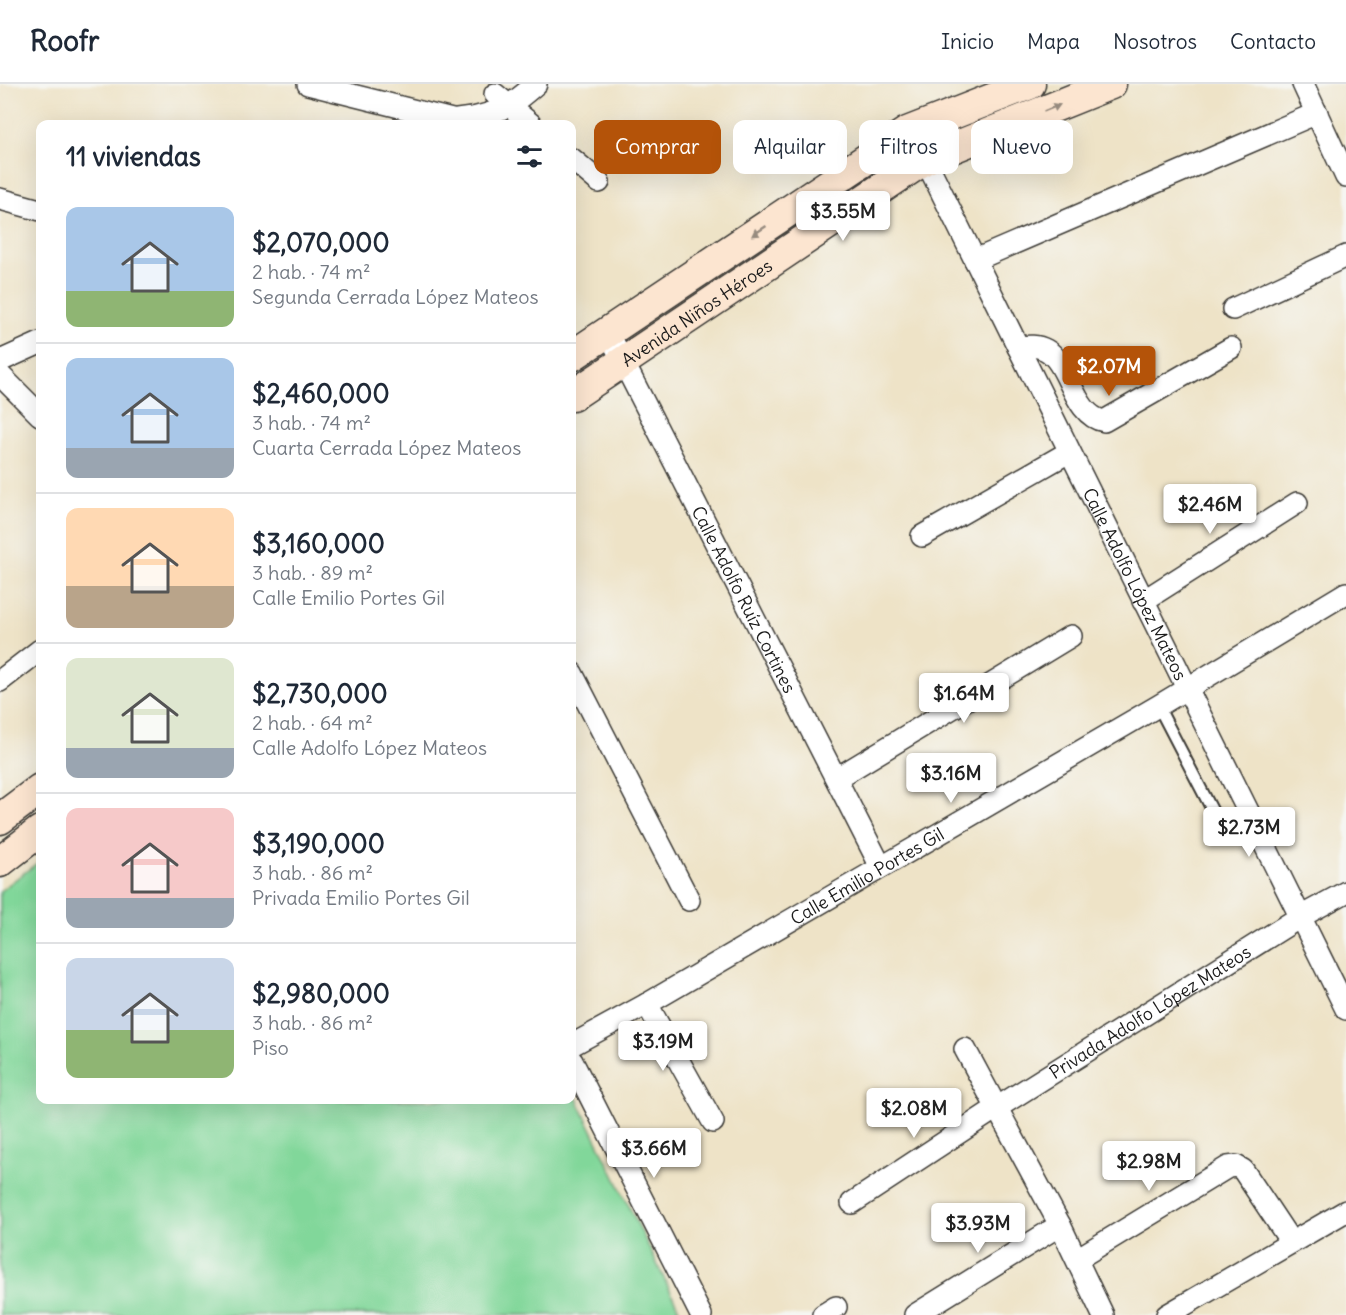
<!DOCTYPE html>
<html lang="es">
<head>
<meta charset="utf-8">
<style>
  body { margin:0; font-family:Delius,sans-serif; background:#f2f2f3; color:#1f2937; height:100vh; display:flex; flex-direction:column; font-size:22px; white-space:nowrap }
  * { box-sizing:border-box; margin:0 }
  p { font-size:20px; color:#747a83 }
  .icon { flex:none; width:33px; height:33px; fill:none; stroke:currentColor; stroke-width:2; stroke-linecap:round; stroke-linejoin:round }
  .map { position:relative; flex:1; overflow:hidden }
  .sheet { position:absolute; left:36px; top:36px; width:540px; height:984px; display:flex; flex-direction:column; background:#fff; border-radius:12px; box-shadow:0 6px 24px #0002 }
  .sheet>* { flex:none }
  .top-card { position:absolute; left:594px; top:36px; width:570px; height:54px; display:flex; gap:12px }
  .price { position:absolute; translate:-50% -51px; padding:0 14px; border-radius:6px; background:#fff; color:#222; font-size:20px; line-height:39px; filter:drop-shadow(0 2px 3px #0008) }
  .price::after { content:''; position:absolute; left:50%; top:36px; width:18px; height:14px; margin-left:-9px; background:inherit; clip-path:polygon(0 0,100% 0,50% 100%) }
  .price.active { background:#b45309; color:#fff }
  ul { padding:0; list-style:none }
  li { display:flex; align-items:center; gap:18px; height:150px; padding:0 30px }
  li+li { border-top:2px solid #e0e1e3 }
  li span { display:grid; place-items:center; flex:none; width:168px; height:120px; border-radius:12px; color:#555 }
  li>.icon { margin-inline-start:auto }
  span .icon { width:72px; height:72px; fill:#fffc; stroke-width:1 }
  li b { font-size:26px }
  h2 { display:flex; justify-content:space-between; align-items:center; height:72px; padding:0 30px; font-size:26px }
  .pill { padding:0 21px; border-radius:12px; background:#fff; box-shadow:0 6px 24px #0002; font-size:21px; line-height:54px }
  .pill.active { background:#b45309; color:#fff }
  header { display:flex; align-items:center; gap:36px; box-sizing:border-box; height:84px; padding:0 30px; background:#fff; border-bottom:2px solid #e0e1e3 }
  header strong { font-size:28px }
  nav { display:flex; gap:33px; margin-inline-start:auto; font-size:21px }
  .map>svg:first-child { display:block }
</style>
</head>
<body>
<header>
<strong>Roofr</strong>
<nav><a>Inicio</a><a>Mapa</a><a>Nosotros</a><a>Contacto</a></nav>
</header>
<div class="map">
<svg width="1346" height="1231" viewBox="0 0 1346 1231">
  <rect width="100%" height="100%" fill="#f6f6f2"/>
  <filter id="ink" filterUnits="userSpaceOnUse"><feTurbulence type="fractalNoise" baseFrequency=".0167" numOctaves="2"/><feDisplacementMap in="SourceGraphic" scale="12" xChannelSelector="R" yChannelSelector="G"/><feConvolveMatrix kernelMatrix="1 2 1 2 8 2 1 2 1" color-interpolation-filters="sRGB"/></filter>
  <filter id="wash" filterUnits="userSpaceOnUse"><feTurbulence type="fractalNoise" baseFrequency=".008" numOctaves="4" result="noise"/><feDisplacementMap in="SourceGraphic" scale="24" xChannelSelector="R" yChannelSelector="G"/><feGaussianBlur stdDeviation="1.35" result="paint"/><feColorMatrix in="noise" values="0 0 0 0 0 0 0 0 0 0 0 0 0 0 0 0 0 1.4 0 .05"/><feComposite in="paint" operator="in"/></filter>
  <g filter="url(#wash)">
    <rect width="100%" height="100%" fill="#eee3c7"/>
    <polygon fill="#81d79a" stroke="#4e7a5b" stroke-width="1.5" points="40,777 40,1016 572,1016 572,1005 682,1231 0,1231 0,807"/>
  </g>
  <g filter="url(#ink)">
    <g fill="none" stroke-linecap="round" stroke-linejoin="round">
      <defs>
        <polyline id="lane" points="1158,622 1224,749"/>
        <g id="street">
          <polyline points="308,0 452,36"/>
          <polyline points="1303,0 1346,93"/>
          <polyline points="495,10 531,40"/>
          <path d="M445,40C455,34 465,36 477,33C506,26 514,19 536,0"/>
          <polyline points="572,75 599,98"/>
          <path id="s1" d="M925,75L1346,925"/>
          <polyline points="0,115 40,126"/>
          <polyline points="975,176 1317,29"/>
          <polyline points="1233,225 1346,172"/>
          <path id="s2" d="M608,248L881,783"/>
          <path d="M1018,263C1028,262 1037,261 1046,266C1070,279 1073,332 1104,337L1231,264"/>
          <polyline points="0,277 40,259"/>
          <polyline points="0,291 40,331"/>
          <polyline points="922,452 1069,368"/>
          <polyline points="1143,517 1297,419"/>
          <polyline points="572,589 689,816"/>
          <polyline points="0,597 40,566"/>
          <polyline points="837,694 1071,552"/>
          <polyline points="647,920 713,1038"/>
          <path id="s3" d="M572,961L647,920L1158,622L1346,509"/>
          <polyline points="965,965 1060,1141 1103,1231"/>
          <polyline points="572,977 701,1231"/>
          <path id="s4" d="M852,1119L998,1023L1300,833L1346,808"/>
          <polyline points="1077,1175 1228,1083 1236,1082 1243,1086 1291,1158"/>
          <polyline points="823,1231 836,1223"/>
          <polyline points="915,1231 1060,1141"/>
          <polyline points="1167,1231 1346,1127"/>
        </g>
        <g id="secondary">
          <polyline points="572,272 907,48 1030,0"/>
          <path id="s5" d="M572,312L925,75L1111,0"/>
          <polyline points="0,735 40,705"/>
          <polyline points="0,778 40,747"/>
        </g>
      </defs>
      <use href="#lane" stroke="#3c3a36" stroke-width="14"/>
      <use href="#street" stroke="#3c3a36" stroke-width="24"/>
      <use href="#secondary" stroke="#3c3a36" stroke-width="33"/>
      <use href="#lane" stroke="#fff" stroke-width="10"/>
      <use href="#street" stroke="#fff" stroke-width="21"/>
      <use href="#secondary" stroke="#fce5d0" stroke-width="30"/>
    </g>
    <defs><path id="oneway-solid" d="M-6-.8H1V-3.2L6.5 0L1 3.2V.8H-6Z" transform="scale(1.5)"/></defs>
    <g fill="#978b7f">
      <use href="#oneway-solid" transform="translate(1052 24) rotate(-22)"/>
      <use href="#oneway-solid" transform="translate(759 147) rotate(146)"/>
    </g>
  </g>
  <g text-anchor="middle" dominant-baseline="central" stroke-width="4.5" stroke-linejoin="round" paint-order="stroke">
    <g font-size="18" fill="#1c1c1c" stroke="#f6f6f2">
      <text stroke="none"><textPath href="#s5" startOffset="150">Avenida Niños Héroes</textPath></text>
      <text stroke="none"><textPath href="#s1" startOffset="474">Calle Adolfo López Mateos</textPath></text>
      <text stroke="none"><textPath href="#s2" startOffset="300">Calle Adolfo Ruíz Cortines</textPath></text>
      <text stroke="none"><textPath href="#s3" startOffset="340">Calle Emilio Portes Gil</textPath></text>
      <text stroke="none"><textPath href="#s4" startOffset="354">Privada Adolfo López Mateos</textPath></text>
    </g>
  </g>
</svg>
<b class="price" style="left:843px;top:158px">$3.55M</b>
<b class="price active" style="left:1109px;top:313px">$2.07M</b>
<b class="price" style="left:1210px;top:451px">$2.46M</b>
<b class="price" style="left:964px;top:640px">$1.64M</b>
<b class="price" style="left:951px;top:720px">$3.16M</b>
<b class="price" style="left:1249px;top:774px">$2.73M</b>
<b class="price" style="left:663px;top:988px">$3.19M</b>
<b class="price" style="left:914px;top:1055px">$2.08M</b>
<b class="price" style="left:654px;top:1095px">$3.66M</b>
<b class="price" style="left:1149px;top:1108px">$2.98M</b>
<b class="price" style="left:978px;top:1170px">$3.93M</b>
<div class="top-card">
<a class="pill active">Comprar</a>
<a class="pill">Alquilar</a>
<a class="pill">Filtros</a>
<a class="pill">Nuevo</a>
</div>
<section class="sheet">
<h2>11 viviendas<svg class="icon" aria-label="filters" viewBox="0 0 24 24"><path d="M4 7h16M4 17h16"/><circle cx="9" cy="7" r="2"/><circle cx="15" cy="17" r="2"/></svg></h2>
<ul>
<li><span style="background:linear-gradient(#a9c7e8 70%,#8fb573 0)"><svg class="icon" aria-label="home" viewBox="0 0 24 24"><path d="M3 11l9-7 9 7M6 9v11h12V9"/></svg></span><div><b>$2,070,000</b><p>2 hab. · 74 m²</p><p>Segunda Cerrada López Mateos</p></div></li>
<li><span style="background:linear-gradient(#a9c7e8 75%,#9aa5b1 0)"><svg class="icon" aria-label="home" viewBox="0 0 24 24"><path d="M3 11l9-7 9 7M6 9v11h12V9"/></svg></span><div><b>$2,460,000</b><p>3 hab. · 74 m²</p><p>Cuarta Cerrada López Mateos</p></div></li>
<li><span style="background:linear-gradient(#ffd9b3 65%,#b9a48a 0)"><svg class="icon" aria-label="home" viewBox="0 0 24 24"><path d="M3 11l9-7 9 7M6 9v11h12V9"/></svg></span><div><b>$3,160,000</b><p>3 hab. · 89 m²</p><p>Calle Emilio Portes Gil</p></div></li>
<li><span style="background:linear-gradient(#dfe7d0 75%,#9aa5b1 0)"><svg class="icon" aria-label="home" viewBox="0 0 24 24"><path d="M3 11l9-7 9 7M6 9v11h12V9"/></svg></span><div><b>$2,730,000</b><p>2 hab. · 64 m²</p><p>Calle Adolfo López Mateos</p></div></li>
<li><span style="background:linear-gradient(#f6c9c9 75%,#9aa5b1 0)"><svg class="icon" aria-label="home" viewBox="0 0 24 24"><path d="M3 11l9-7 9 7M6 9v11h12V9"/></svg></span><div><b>$3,190,000</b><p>3 hab. · 86 m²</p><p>Privada Emilio Portes Gil</p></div></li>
<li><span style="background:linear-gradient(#c9d6e8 60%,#8fb573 0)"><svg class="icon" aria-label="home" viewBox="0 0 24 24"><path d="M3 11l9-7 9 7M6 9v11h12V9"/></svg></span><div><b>$2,980,000</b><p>3 hab. · 86 m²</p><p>Piso</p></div></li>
</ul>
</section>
</div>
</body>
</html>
